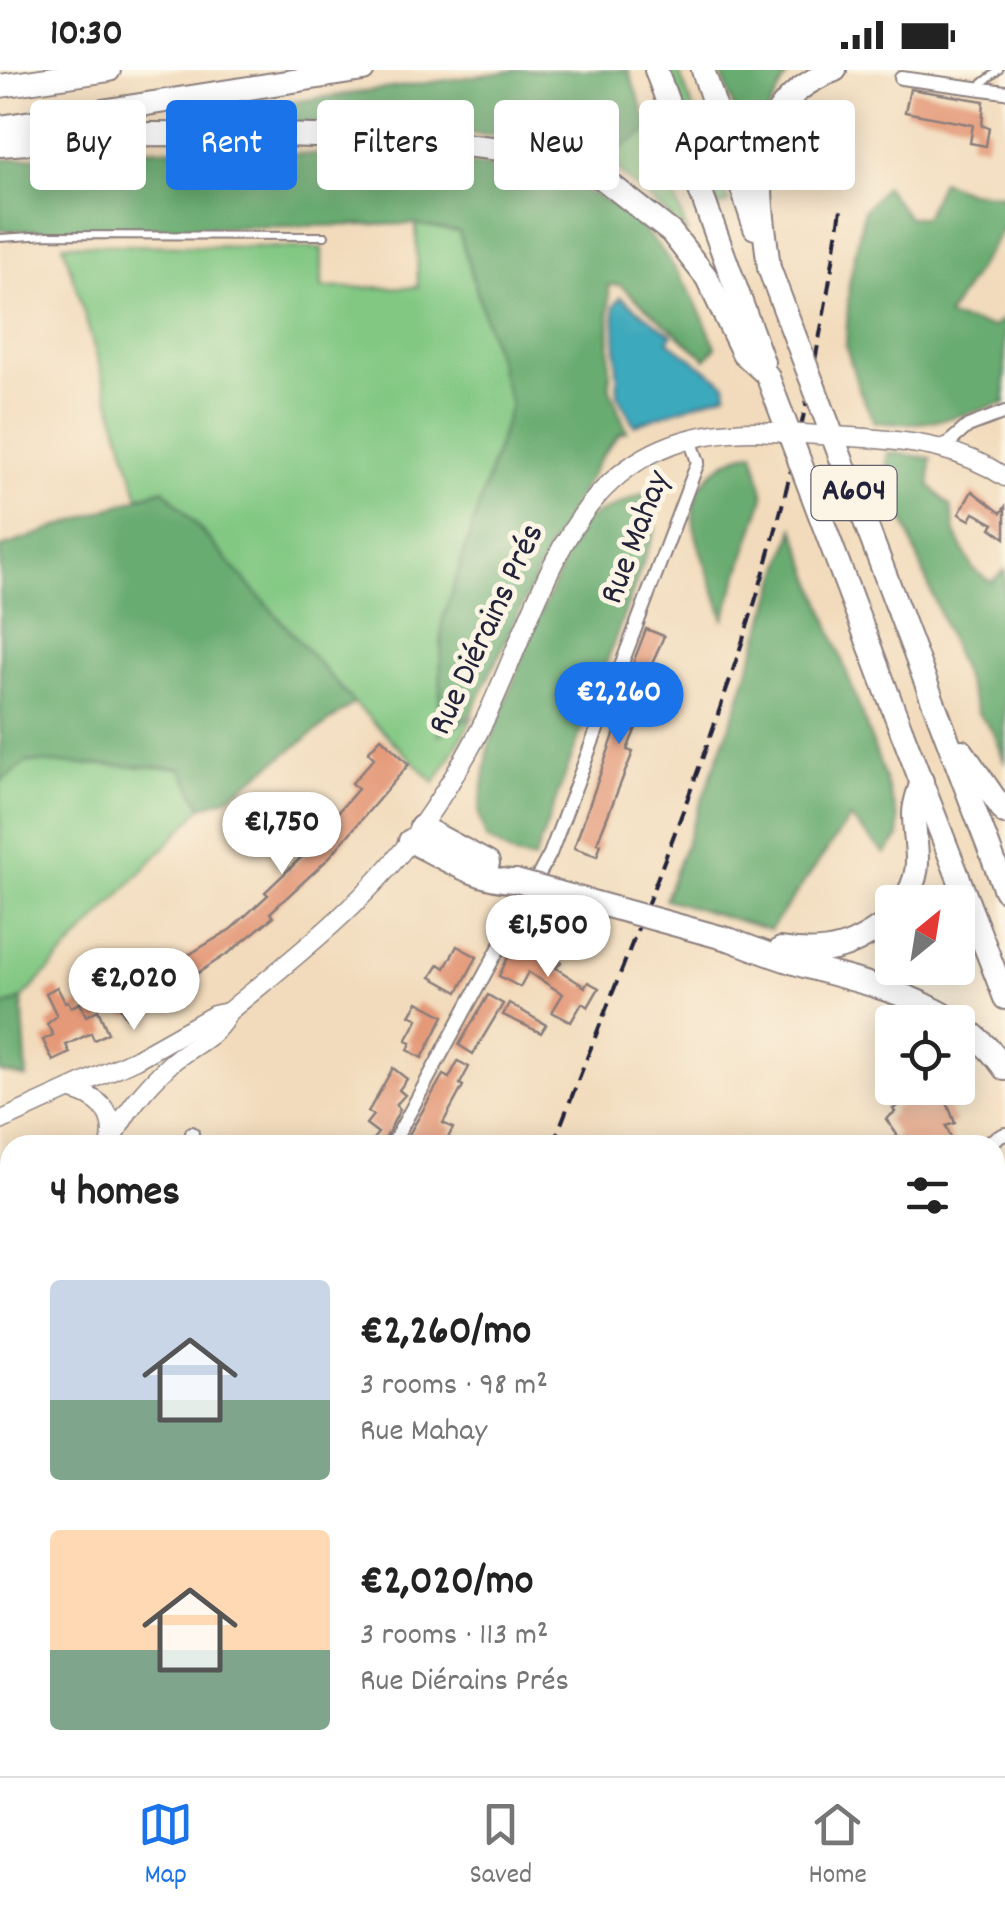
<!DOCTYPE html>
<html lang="en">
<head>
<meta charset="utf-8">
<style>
  body { margin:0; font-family:Dekko,sans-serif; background:#f6f6f6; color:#222; height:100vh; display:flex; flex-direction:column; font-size:38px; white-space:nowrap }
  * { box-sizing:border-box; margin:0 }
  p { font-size:32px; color:#767676 }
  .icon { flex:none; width:55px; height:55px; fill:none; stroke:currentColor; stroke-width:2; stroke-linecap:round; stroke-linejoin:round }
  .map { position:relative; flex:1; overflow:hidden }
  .side { position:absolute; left:0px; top:1065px; width:1005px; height:642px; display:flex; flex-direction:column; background:#fff; border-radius:30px 30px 0 0; box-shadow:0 5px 25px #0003 }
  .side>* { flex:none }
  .banner { position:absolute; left:30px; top:30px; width:945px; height:90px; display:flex; gap:20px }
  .needle { width:65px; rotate:30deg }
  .buttons { position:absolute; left:875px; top:815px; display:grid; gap:20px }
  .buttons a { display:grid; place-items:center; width:100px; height:100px; border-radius:10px; background:#fff; box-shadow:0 5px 25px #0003; font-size:50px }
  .price { position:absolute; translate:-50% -85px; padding:0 22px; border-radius:35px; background:#fff; color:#222; font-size:32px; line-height:65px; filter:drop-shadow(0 2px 5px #0008) }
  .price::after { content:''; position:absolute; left:50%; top:60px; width:30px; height:22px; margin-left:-15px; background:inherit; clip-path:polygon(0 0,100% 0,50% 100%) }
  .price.active { background:#1a73e8; color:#fff }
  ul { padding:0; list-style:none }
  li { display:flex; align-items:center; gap:30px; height:250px; padding:0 50px }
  li span { display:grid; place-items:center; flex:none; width:280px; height:200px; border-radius:10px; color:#555 }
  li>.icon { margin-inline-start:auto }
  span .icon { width:120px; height:120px; fill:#fffc; stroke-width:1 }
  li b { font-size:42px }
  h2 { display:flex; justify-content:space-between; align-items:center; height:120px; padding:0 50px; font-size:42px }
  .pill { padding:0 35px; border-radius:10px; background:#fff; box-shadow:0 5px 25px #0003; font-size:35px; line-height:90px }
  .pill.active { background:#1a73e8; color:#fff }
  .status { display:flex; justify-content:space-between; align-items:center; height:70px; padding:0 50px; background:#fff; direction:ltr }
  .status svg { height:28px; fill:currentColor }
  .tab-bar { display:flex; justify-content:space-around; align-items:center; height:140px; border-top:2px solid #e0e0e0; background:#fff; font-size:28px; color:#767676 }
  .tab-bar a { display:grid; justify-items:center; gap:5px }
  .tab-bar .active { color:#1a73e8 }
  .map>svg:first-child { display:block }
</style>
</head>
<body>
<div class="status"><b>10:30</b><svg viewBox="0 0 49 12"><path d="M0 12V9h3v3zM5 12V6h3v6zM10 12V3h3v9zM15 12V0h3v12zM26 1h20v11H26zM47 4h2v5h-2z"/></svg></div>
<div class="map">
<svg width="1005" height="1706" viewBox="0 0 1005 1706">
  <rect width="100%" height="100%" fill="#fcf5e5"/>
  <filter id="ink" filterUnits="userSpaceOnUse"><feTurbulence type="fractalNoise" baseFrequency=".01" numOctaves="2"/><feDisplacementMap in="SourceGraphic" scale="20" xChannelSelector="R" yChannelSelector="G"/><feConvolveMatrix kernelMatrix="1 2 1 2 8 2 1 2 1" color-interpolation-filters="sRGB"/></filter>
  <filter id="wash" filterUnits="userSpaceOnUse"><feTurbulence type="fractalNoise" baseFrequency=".0048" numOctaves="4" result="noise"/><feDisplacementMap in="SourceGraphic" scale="40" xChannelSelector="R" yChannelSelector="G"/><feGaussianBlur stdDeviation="2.25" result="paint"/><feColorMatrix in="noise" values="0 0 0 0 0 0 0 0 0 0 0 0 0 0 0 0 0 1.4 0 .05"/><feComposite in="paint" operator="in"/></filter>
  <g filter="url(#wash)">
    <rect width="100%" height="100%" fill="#f2dbbc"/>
    <g fill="#82c883" stroke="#52755f" stroke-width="2.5">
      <polygon points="670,0 678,0 729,132 719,137"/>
      <path d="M650,59L688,164C663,137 629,116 608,86Z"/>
      <polygon points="416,154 459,162 511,335 442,553 439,664 473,647 435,713 354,633 164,419 139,427 63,174 322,178 322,218 418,217"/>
      <polygon points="27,692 181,698 202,737 22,929 0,938 0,712"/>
      <polygon points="542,835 585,852 574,878 531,855"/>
      <polygon points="995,1504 1005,1505 997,1706 543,1706 533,1698 995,1698"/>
    </g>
    <g fill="#69ac71" stroke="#466756" stroke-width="2.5">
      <polygon points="518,0 628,0 650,59 608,86 532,69 409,58 300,53 130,55"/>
      <polygon points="720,0 790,0 761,55 750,84"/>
      <path d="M205,78C276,84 347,85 418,90C577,100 651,122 716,277L706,289L620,215H609L610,319L627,361L619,364L601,387L554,469L471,644L439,665L442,553L511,335L459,162L416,154L0,161V90L128,80Z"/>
      <path d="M941,111L969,122L1005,125V155L947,247L993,257L1005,248V333C955,347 926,358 874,352L858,317L846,276L849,215L864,140L885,117L908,147H925Z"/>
      <path d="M754,382L764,427L724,549C717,524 692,466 693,444C694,410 724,387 754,382Z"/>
      <polygon points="888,382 931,388 930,416 951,437 955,463 973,499 991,512 1005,500 1005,694 994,663 978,643 886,405"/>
      <polygon points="164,419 354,633 227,728 202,737 181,698 27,692 0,712 0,478"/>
      <polygon points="654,419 655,460 534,790 515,786 486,768 479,744 489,675 536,553 583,450"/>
      <polygon points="794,458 880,694 898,749 899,767 885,784 850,748 770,860 665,829 737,636"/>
      <polygon points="22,929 27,1008 0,1002 0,938"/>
      <polygon points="1005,1092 1005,1335 995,1287 995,1094"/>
    </g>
    <polygon fill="#3da9bc" stroke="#30667c" stroke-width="2.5" points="621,227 672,265 668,271 726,314 727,323 634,355 618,326 614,236"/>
    <g id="blocks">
      <g fill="#e49978">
        <polygon points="910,19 984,31 982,56 989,57 986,76 970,73 973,55 905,42"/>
        <polygon points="972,421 1001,443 1005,437 1005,468 991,458 994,454 974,443 970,450 959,444"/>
        <polygon points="646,559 664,566 643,615 652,618 627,680 633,682 597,773 601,774 597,786 574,778 633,611 627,609"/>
        <polygon points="381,668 409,694 327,790 270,843 273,847 230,882 172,920 169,917 126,947 115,930 231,859 268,825 265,822 308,781 297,772 307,761 312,765 327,748 330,751 358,719 352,713 374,688 368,682"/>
        <polygon points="515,873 540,887 543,880 561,892 556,898 585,917 588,912 599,918 588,937 582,933 571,952 552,942 563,924 528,902 520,917 499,906"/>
        <polygon points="457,876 477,887 458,922 431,907 439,894 445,898"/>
        <polygon points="57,917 65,932 68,931 71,937 80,933 86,946 98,940 108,963 94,970 91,963 66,975 70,983 53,991 43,970 53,965 47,954 57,946 46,923"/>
        <polygon points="488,925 503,934 473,984 459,975"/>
        <polygon points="418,932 444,946 422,988 408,980 411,973 406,971 418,949 410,945"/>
        <polygon points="509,933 546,955 541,963 503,945"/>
        <polygon points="458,991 469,997 460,1014 463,1016 443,1053 453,1058 447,1070 432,1075 403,1075 443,1005 449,1008"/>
        <polygon points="393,998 407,1009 399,1020 405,1025 396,1035 400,1039 382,1075 368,1075 378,1063 366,1054 373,1045 368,1042"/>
        <polygon points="930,1018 955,1018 944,1025 955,1053 946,1056 954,1075 879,1075 879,1072 898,1066 886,1049 895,1042 893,1039"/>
      </g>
    </g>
  </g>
  <g filter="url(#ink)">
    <use href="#blocks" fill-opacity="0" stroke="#8a7e7c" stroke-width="2.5"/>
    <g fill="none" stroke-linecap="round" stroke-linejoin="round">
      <defs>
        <g id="service">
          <polyline points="976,18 999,0"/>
          <polyline points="0,168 49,165 325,166"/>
          <polyline points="364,1706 368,1698"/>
        </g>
        <g id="minor">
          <polyline points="901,8 1005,22"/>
          <polyline points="944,377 968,356 1005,342"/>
          <polyline points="192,1075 192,1063"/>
          <polyline points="392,1075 550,784 698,392 690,369"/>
          <polyline points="982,1075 1005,1064"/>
          <polyline points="6,1593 10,1604"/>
          <polyline points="155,1698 159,1706"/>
          <polyline points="518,1698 527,1706"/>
          <polyline points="27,1706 29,1698"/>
          <polyline points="477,1706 477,1698"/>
        </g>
        <g id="tertiary">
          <polyline points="0,1140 10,1150"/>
          <polyline points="174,1706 175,1698"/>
        </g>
        <g id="secondary">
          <path d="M866,368C917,372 961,378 1005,407"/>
          <path d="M72,1020C98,1027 116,1042 111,1071"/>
          <polyline points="0,1051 136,989 214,945 228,942"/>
          <path d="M110,1075C124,1042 145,1018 170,994C189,976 219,967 228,942C297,885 367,832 419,759C446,721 470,682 489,641C551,508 575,361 756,361"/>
        </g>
        <g id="motorway">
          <polyline points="656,0 763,292"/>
          <polyline points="703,0 755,158"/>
          <polyline points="0,16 109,0"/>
          <polyline points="0,57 363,0"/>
          <polyline points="0,75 151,64 282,65 407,69 520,81 559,88 602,108 671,162 707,208 743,283 767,305"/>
          <path d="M769,198C760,119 740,36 835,0"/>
          <polyline points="939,647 1005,820"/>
          <polyline points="902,662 1005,928"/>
          <polyline points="962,681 1005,743"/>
          <polyline points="421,757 488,793"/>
          <path d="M410,771C442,787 479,812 516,811"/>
          <path d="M903,832C926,798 914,780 914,743C914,733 919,721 922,711"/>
          <path d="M731,870C759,881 788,892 818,900C888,919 961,936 1005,999"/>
          <path d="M781,879C828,887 856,877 892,848"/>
        </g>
      </defs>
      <use href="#service" stroke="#8a7e7c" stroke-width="10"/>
      <use href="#minor" stroke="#8a7e7c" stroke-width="16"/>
      <use href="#tertiary" stroke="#8a7e7c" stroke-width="19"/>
      <use href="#secondary" stroke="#8a7e7c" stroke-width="21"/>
      <use href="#motorway" stroke="#8a7e7c" stroke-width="26"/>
      <use href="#service" stroke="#fff" stroke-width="6"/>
      <use href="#minor" stroke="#fff" stroke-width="12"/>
      <use href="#tertiary" stroke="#fff" stroke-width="15"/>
      <use href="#secondary" stroke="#fff" stroke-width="18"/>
      <use href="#motorway" stroke="#fff" stroke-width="22"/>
      <g stroke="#22223b" stroke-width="4" stroke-dasharray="15 8" stroke-linecap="butt">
        <path d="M553,1075C623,893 700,712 757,525C795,400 822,268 841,139"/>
        <polyline points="319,1706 322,1698"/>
      </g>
      <defs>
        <polyline id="secondary-bridge" points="756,361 866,368"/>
        <g id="motorway-bridge">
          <polyline points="769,198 939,647"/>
          <polyline points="767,305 902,662"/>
          <polyline points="516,811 731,870"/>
        </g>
      </defs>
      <use href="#secondary-bridge" stroke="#8a7e7c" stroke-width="21" stroke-linecap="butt"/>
      <use href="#motorway-bridge" stroke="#8a7e7c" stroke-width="26" stroke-linecap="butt"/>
      <use href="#secondary-bridge" stroke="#fff" stroke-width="18"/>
      <use href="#motorway-bridge" stroke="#fff" stroke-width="22"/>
    </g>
  </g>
  <g text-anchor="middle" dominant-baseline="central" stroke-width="10" stroke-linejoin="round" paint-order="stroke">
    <rect fill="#fcf5e5" stroke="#63616e" stroke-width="2.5" x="811.5" y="396" width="85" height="54" rx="8"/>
    <g font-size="32" font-weight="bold" fill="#22223b">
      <text x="854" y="423">A604</text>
    </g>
    <g font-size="35" fill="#22223b" stroke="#fcf5e5">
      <text transform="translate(637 468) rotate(-69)">Rue Mahay</text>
      <text transform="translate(488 560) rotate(-65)">Rue Diérains Prés</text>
    </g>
  </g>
</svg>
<div class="buttons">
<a><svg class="needle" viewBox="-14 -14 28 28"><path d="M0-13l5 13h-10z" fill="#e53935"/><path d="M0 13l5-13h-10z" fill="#767676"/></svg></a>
<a><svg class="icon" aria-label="locate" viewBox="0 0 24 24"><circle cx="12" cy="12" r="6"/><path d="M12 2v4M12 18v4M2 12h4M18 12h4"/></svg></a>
</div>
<b class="price active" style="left:619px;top:677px">€2,260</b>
<b class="price" style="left:282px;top:807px">€1,750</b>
<b class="price" style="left:548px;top:910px">€1,500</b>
<b class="price" style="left:134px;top:963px">€2,020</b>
<div class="banner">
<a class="pill">Buy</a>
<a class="pill active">Rent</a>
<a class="pill">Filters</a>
<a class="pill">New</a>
<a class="pill">Apartment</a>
</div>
<section class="side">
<h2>4 homes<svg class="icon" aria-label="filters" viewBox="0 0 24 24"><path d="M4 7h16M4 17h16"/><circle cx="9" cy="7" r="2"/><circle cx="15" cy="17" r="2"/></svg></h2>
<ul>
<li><span style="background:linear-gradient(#c9d6e8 60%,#7fa58c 0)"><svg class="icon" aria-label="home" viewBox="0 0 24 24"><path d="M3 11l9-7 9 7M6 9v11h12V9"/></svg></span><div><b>€2,260/mo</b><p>3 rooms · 98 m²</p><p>Rue Mahay</p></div></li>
<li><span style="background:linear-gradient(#ffd9b3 60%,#7fa58c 0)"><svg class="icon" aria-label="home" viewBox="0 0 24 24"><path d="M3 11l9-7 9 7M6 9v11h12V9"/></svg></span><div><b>€2,020/mo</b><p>3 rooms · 113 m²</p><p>Rue Diérains Prés</p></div></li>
</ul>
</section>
</div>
<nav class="tab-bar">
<a class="active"><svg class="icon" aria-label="map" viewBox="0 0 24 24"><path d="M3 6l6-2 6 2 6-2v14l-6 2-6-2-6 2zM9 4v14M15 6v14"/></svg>Map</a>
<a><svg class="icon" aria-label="saved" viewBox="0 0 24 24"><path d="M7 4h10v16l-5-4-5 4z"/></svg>Saved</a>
<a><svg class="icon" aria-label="home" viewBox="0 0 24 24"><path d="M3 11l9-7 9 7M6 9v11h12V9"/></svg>Home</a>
</nav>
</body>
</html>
